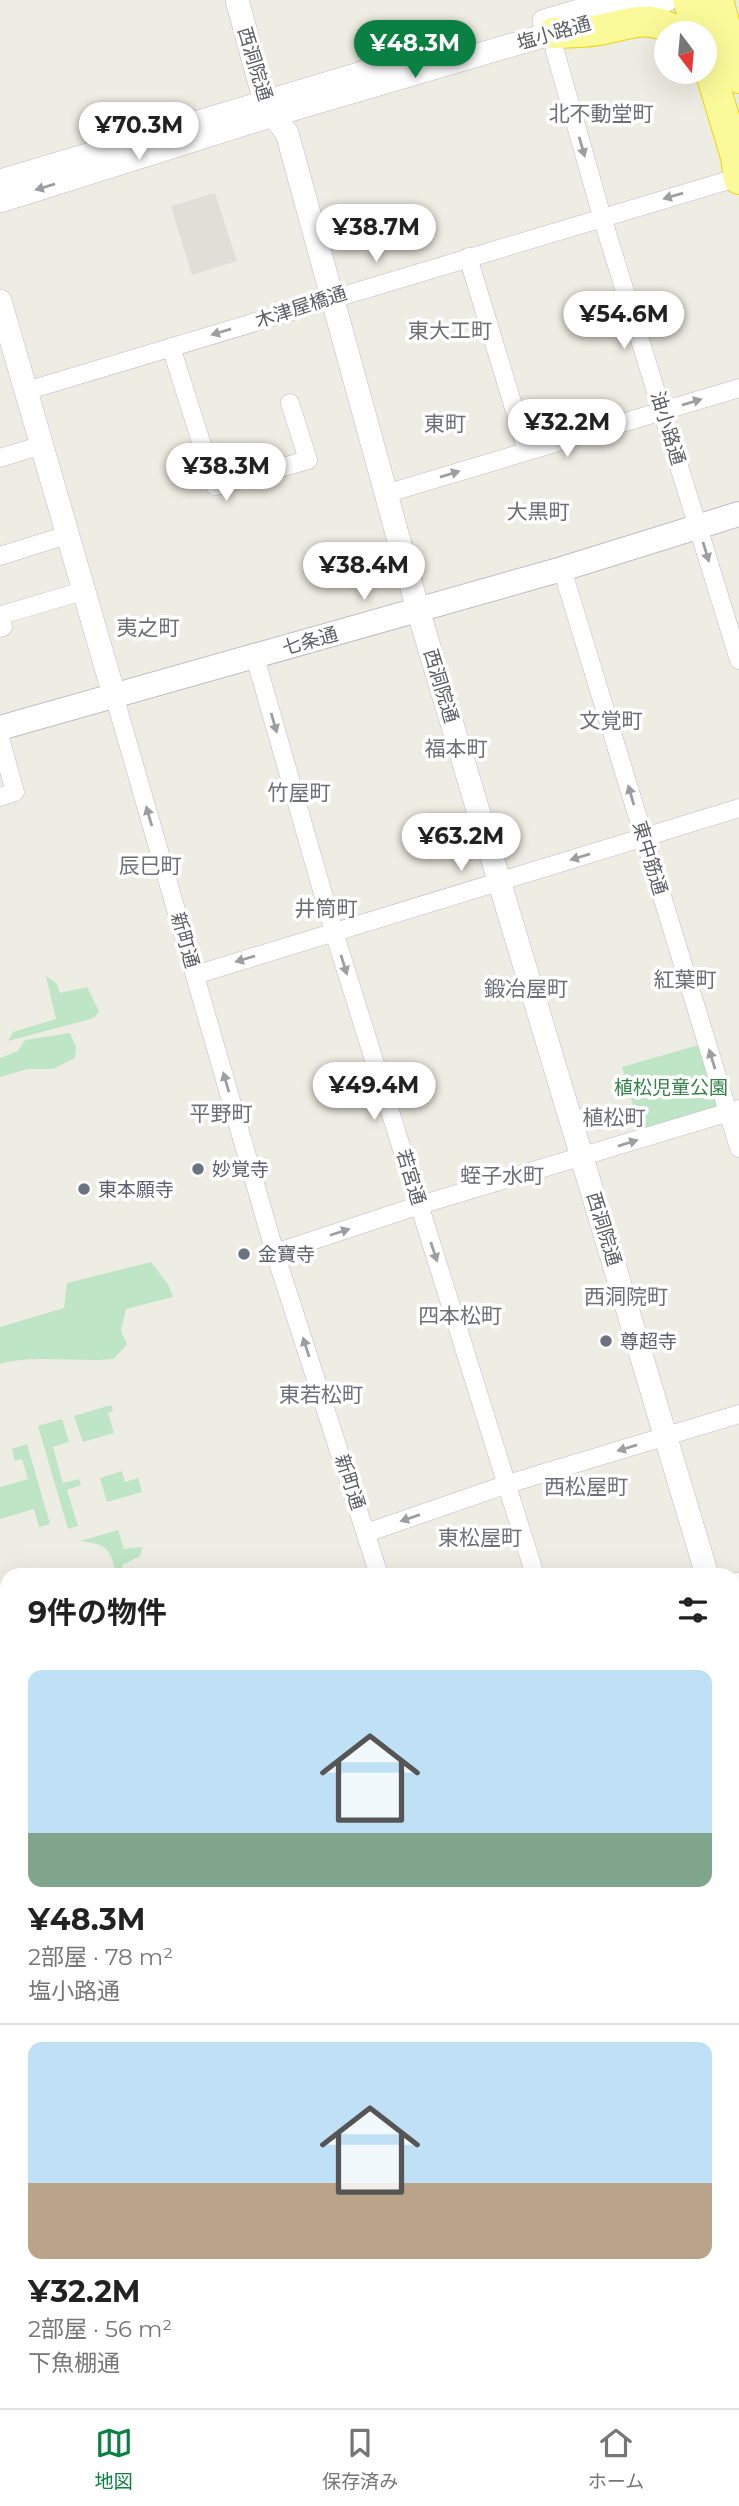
<!DOCTYPE html>
<html lang="ja">
<head>
<meta charset="utf-8">
<style>
  body { margin:0; font-family:Montserrat,"Noto Sans JP",sans-serif; background:#f2f2f2; color:#222; height:100vh; display:flex; flex-direction:column; font-size:26px; white-space:nowrap }
  * { box-sizing:border-box; margin:0 }
  p { font-size:23px; color:#767676 }
  .icon { flex:none; width:38px; height:38px; fill:none; stroke:currentColor; stroke-width:2; stroke-linecap:round; stroke-linejoin:round }
  .map { position:relative; flex:1; overflow:hidden }
  .details { position:absolute; left:0px; top:1568px; width:740px; height:840px; display:flex; flex-direction:column; background:#fff; border-radius:21px 21px 0 0; box-shadow:0 7px 28px #0002 }
  .details>* { flex:none }
  .needle { width:46px; rotate:164deg }
  .buttons { position:absolute; left:654px; top:21px; display:grid; gap:14px }
  .buttons a { display:grid; place-items:center; width:63px; height:63px; border-radius:50%; background:#fff; box-shadow:0 7px 28px #0002; font-size:35px }
  .price { position:absolute; translate:-50% -60px; padding:0 16px; border-radius:24px; background:#fff; color:#222; font-size:23px; line-height:46px; filter:drop-shadow(0 2px 4px #0008) }
  .price::after { content:''; position:absolute; left:50%; top:42px; width:21px; height:16px; margin-left:-10px; background:inherit; clip-path:polygon(0 0,100% 0,50% 100%) }
  .price.on { background:#0b8043; color:#fff }
  ul { padding:0; list-style:none }
  li { display:grid; align-content:center; gap:14px; height:371px; padding:0 28px }
  li+li { border-top:2px solid #e0e0e0 }
  li span { display:grid; place-items:center; height:217px; border-radius:14px; color:#555 }
  li>.icon { margin-inline-start:auto }
  span .icon { width:126px; height:126px; fill:#fffc; stroke-width:1 }
  li b { font-size:30px }
  h2 { display:flex; justify-content:space-between; align-items:center; height:84px; padding:0 28px; font-size:30px }
  .dock { display:flex; justify-content:space-around; align-items:center; height:98px; border-top:2px solid #e0e0e0; background:#fff; font-size:19px; color:#767676 }
  .dock a { display:grid; justify-items:center; gap:4px }
  .dock .on { color:#0b8043 }
  .map>svg:first-child { display:block }
</style>
</head>
<body>
<div class="map">
<svg width="739" height="2408" viewBox="0 0 739 2408">
  <rect width="100%" height="100%" fill="#eeede3"/>
  <polygon fill="#dfdfd7" points="215,193 237,261 192,275 171,206"/>
  <g fill="#bfe5c7">
    <polygon points="46,976 57,984 60,993 87,987 99,1011 95,1017 87,1020 8,1041 13,1032 56,1019"/>
    <polygon points="70,1033 76,1047 75,1058 53,1069 28,1069 0,1077 0,1058 18,1051 25,1040"/>
    <polygon points="702,1044 720,1108 640,1130 622,1067"/>
    <path d="M151,1262L169,1286L173,1297L126,1309L121,1331L127,1344L114,1359C76,1363 36,1354 0,1364V1327L64,1308L67,1283Z"/>
    <polygon points="111,1405 113,1411 108,1413 114,1433 83,1442 74,1416"/>
    <polygon points="62,1419 69,1442 53,1447 63,1483 79,1479 81,1485 67,1490 78,1526 68,1529 38,1426"/>
    <polygon points="27,1444 50,1524 39,1527 34,1509 0,1519 0,1487 28,1479 22,1459 15,1461 12,1449"/>
    <polygon points="122,1471 125,1482 138,1478 142,1492 107,1502 100,1478"/>
    <path d="M118,1530L124,1549L142,1547L140,1556L122,1565L124,1575H117C109,1548 109,1545 80,1541Z"/>
  </g>
  <g fill="none" stroke-linecap="round" stroke-linejoin="round">
    <defs>
      <polyline id="pedestrian" points="733,1799 739,1797"/>
      <g id="minor">
        <polyline points="553,33 555,51 602,217 739,660"/>
        <polyline points="468,257 527,451"/>
        <polyline points="171,347 215,486 308,460 290,403"/>
        <polyline points="26,391 739,177"/>
        <polyline points="0,458 42,445"/>
        <polyline points="385,494 739,388"/>
        <polyline points="0,556 67,535"/>
        <polyline points="562,569 739,1148"/>
        <polyline points="0,628 3,627 1,615 83,591"/>
        <polyline points="255,657 334,932 535,1575"/>
        <polyline points="114,695 275,1253 379,1575"/>
        <polyline points="0,738 15,792 0,797"/>
        <polyline points="195,975 739,808"/>
        <polyline points="275,1253 420,1205 739,1109"/>
        <polyline points="366,1533 508,1484 739,1414"/>
        <polyline points="0,1951 7,1974"/>
        <polyline points="0,2087 7,2085"/>
        <polyline points="733,2156 739,2155"/>
        <polyline points="0,2219 7,2218"/>
        <polyline points="733,2246 739,2266"/>
        <polyline points="0,2363 7,2361"/>
        <polyline points="127,2401 129,2408"/>
        <polyline points="305,2401 307,2408"/>
      </g>
      <g id="tertiary">
        <polyline points="237,0 266,106 287,133 418,610 707,1575"/>
        <polyline points="613,16 666,0"/>
        <polyline points="544,21 617,0"/>
        <polyline points="0,181 406,60"/>
        <polyline points="0,201 280,113 570,28"/>
        <polyline points="0,301 114,695"/>
        <polyline points="733,1585 739,1584"/>
        <polyline points="733,1666 739,1686"/>
        <polyline points="0,1792 7,1790"/>
      </g>
      <polyline id="secondary" points="0,728 562,569 739,514"/>
      <g id="trunk">
        <polyline points="688,0 699,33"/>
        <polyline points="718,0 739,78"/>
        <path d="M553,33C570,32 588,33 604,29C632,23 652,14 678,33"/>
        <polyline points="705,54 736,157 739,179"/>
        <polyline points="733,2324 739,2323"/>
        <polyline points="733,2378 739,2377"/>
        <polyline points="465,2401 466,2408"/>
        <polyline points="415,2408 443,2401"/>
        <polyline points="621,2408 647,2401"/>
      </g>
    </defs>
    <use href="#pedestrian" stroke="#babbc1" stroke-width="16"/>
    <use href="#minor" stroke="#babbc1" stroke-width="19"/>
    <use href="#tertiary" stroke="#babbc1" stroke-width="24"/>
    <use href="#secondary" stroke="#bbbdc4" stroke-width="26"/>
    <use href="#trunk" stroke="#eed502" stroke-width="32"/>
    <use href="#pedestrian" stroke="#fff" stroke-width="14"/>
    <use href="#minor" stroke="#fff" stroke-width="18"/>
    <use href="#tertiary" stroke="#fff" stroke-width="23"/>
    <use href="#secondary" stroke="#fff" stroke-width="24"/>
    <use href="#trunk" stroke="#fbfa9a" stroke-width="30"/>
  </g>
  <defs><path id="oneway-solid" d="M-6-.8H1V-3.2L6.5 0L1 3.2V.8H-6Z" transform="scale(1.75)"/></defs>
  <g fill="#9d9ea1">
    <use href="#oneway-solid" transform="translate(582 147) rotate(74)"/>
    <use href="#oneway-solid" transform="translate(45 187) rotate(163)"/>
    <use href="#oneway-solid" transform="translate(673 196) rotate(164)"/>
    <use href="#oneway-solid" transform="translate(221 332) rotate(163)"/>
    <use href="#oneway-solid" transform="translate(692 402) rotate(-17)"/>
    <use href="#oneway-solid" transform="translate(450 474) rotate(-17)"/>
    <use href="#oneway-solid" transform="translate(706 552) rotate(73)"/>
    <use href="#oneway-solid" transform="translate(274 723) rotate(74)"/>
    <use href="#oneway-solid" transform="translate(631 795) rotate(-106)"/>
    <use href="#oneway-solid" transform="translate(149 816) rotate(-106)"/>
    <use href="#oneway-solid" transform="translate(580 857) rotate(163)"/>
    <use href="#oneway-solid" transform="translate(245 959) rotate(163)"/>
    <use href="#oneway-solid" transform="translate(344 965) rotate(73)"/>
    <use href="#oneway-solid" transform="translate(712 1059) rotate(-107)"/>
    <use href="#oneway-solid" transform="translate(226 1082) rotate(-106)"/>
    <use href="#oneway-solid" transform="translate(628 1143) rotate(-17)"/>
    <use href="#oneway-solid" transform="translate(340 1232) rotate(-18)"/>
    <use href="#oneway-solid" transform="translate(434 1252) rotate(72)"/>
    <use href="#oneway-solid" transform="translate(306 1347) rotate(-108)"/>
    <use href="#oneway-solid" transform="translate(627 1448) rotate(163)"/>
    <use href="#oneway-solid" transform="translate(410 1518) rotate(161)"/>
  </g>
  <g fill="#6b7280" stroke="#fff" stroke-width="2.5">
    <circle cx="198" cy="1169" r="7"/>
    <circle cx="84" cy="1189" r="7"/>
    <circle cx="244" cy="1254" r="7"/>
    <circle cx="606" cy="1341" r="7"/>
  </g>
  <g text-anchor="middle" dominant-baseline="central" stroke-width="7" stroke-linejoin="round" paint-order="stroke">
    <g font-size="19" fill="#5b5d63" stroke="#fff">
      <text transform="translate(554 33) rotate(-16)">塩小路通</text>
      <text transform="translate(255 64) rotate(73)">西洞院通</text>
      <text transform="translate(301 307) rotate(-18)">木津屋橋通</text>
      <text transform="translate(668 428) rotate(73)">油小路通</text>
      <text transform="translate(310 641) rotate(-16)">七条通</text>
      <text transform="translate(441 686) rotate(73)">西洞院通</text>
      <text transform="translate(650 858) rotate(73)">東中筋通</text>
      <text transform="translate(185 940) rotate(74)">新町通</text>
      <text transform="translate(411 1177) rotate(73)">若宮通</text>
      <text transform="translate(604 1229) rotate(73)">西洞院通</text>
      <text transform="translate(350 1482) rotate(72)">新町通</text>
    </g>
    <g font-size="19" fill="#348148" stroke="#fff">
      <text x="671" y="1087">植松児童公園</text>
    </g>
    <g font-size="19" fill="#5b616d" stroke="#fff" text-anchor="start">
      <text x="212" y="1169">妙覚寺</text>
      <text x="98" y="1189">東本願寺</text>
      <text x="258" y="1254">金寶寺</text>
      <text x="620" y="1341">尊超寺</text>
    </g>
    <g font-size="21" fill="#6c6f75" stroke="#fff">
      <text x="601" y="113">北不動堂町</text>
      <text x="450" y="330">東大工町</text>
      <text x="445" y="423">東町</text>
      <text x="538" y="511">大黒町</text>
      <text x="148" y="627">夷之町</text>
      <text x="611" y="720">文覚町</text>
      <text x="456" y="748">福本町</text>
      <text x="299" y="792">竹屋町</text>
      <text x="150" y="865">辰巳町</text>
      <text x="326" y="908">井筒町</text>
      <text x="685" y="979">紅葉町</text>
      <text x="526" y="988">鍛冶屋町</text>
      <text x="221" y="1113">平野町</text>
      <text x="614" y="1117">植松町</text>
      <text x="502" y="1175">蛭子水町</text>
      <text x="626" y="1296">西洞院町</text>
      <text x="460" y="1315">四本松町</text>
      <text x="321" y="1394">東若松町</text>
      <text x="586" y="1486">西松屋町</text>
      <text x="480" y="1537">東松屋町</text>
    </g>
  </g>
</svg>
<div class="buttons">
<a><svg class="needle" viewBox="-14 -14 28 28"><path d="M0-13l5 13h-10z" fill="#e53935"/><path d="M0 13l5-13h-10z" fill="#767676"/></svg></a>
</div>
<b class="price on" style="left:415px;top:80px">¥48.3M</b>
<b class="price" style="left:139px;top:162px">¥70.3M</b>
<b class="price" style="left:376px;top:264px">¥38.7M</b>
<b class="price" style="left:624px;top:351px">¥54.6M</b>
<b class="price" style="left:567px;top:459px">¥32.2M</b>
<b class="price" style="left:226px;top:503px">¥38.3M</b>
<b class="price" style="left:364px;top:602px">¥38.4M</b>
<b class="price" style="left:461px;top:873px">¥63.2M</b>
<b class="price" style="left:374px;top:1122px">¥49.4M</b>
<section class="details">
<h2>9件の物件<svg class="icon" aria-label="filters" viewBox="0 0 24 24"><path d="M4 7h16M4 17h16"/><circle cx="9" cy="7" r="2"/><circle cx="15" cy="17" r="2"/></svg></h2>
<ul>
<li><span style="background:linear-gradient(#bfe0f5 75%,#7fa58c 0)"><svg class="icon" aria-label="home" viewBox="0 0 24 24"><path d="M3 11l9-7 9 7M6 9v11h12V9"/></svg></span><div><b>¥48.3M</b><p>2部屋 · 78 m²</p><p>塩小路通</p></div></li>
<li><span style="background:linear-gradient(#bfe0f5 65%,#b9a48a 0)"><svg class="icon" aria-label="home" viewBox="0 0 24 24"><path d="M3 11l9-7 9 7M6 9v11h12V9"/></svg></span><div><b>¥32.2M</b><p>2部屋 · 56 m²</p><p>下魚棚通</p></div></li>
</ul>
</section>
</div>
<nav class="dock">
<a class="on"><svg class="icon" aria-label="map" viewBox="0 0 24 24"><path d="M3 6l6-2 6 2 6-2v14l-6 2-6-2-6 2zM9 4v14M15 6v14"/></svg>地図</a>
<a><svg class="icon" aria-label="saved" viewBox="0 0 24 24"><path d="M7 4h10v16l-5-4-5 4z"/></svg>保存済み</a>
<a><svg class="icon" aria-label="home" viewBox="0 0 24 24"><path d="M3 11l9-7 9 7M6 9v11h12V9"/></svg>ホーム</a>
</nav>
</body>
</html>
